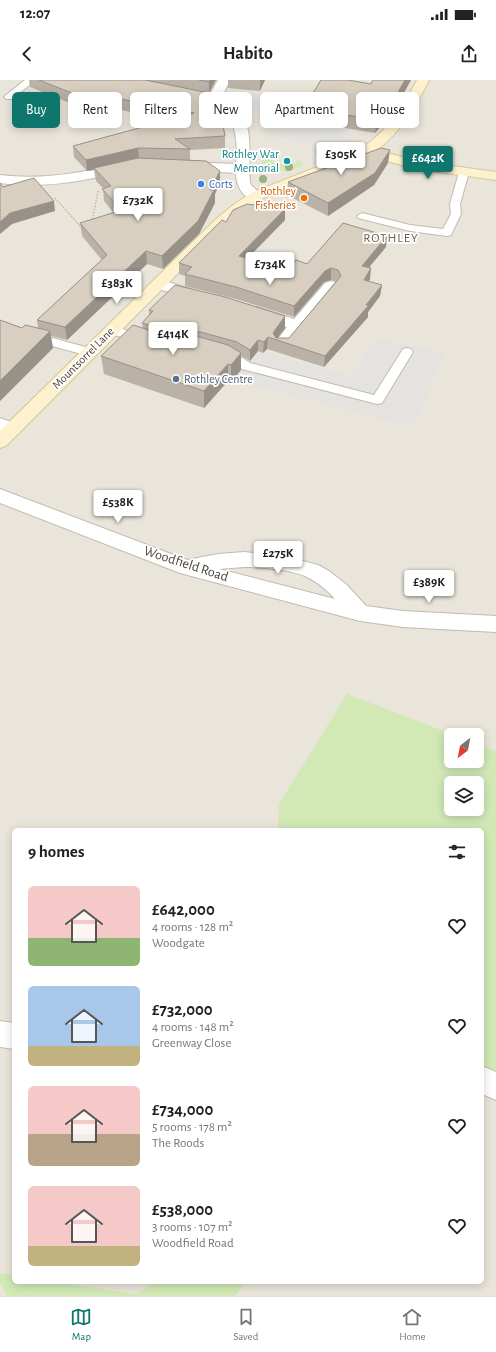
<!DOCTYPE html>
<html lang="en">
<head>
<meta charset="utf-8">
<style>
  body { margin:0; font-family:"Alegreya Sans",sans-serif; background:#f6f6f6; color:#222; height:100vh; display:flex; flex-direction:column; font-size:15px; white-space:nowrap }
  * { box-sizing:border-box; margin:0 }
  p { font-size:13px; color:#767676 }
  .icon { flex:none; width:22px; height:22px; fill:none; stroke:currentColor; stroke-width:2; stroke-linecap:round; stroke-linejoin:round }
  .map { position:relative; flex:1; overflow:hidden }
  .details { position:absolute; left:12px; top:748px; width:472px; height:456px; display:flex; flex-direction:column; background:#fff; border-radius:6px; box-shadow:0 2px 10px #0003 }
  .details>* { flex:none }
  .guide { position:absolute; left:12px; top:12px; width:472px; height:36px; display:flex; gap:8px }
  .needle { width:26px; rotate:212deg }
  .controls { position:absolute; left:444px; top:648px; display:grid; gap:8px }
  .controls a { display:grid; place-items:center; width:40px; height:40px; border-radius:6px; background:#fff; box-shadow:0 2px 10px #0003; font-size:20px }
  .price { position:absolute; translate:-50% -34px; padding:0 9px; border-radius:4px; background:#fff; color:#222; font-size:13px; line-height:26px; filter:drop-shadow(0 1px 2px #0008) }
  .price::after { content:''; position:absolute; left:50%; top:24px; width:12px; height:9px; margin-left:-6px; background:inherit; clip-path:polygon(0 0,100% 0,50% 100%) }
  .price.active { background:#0f766e; color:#fff }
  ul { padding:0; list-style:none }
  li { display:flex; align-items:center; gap:12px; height:100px; padding:0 16px }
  li span { display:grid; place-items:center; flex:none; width:112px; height:80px; border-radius:6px; color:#555 }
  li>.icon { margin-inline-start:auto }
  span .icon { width:48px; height:48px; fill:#fffc; stroke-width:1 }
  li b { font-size:17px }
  h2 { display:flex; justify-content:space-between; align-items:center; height:48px; padding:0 16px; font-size:17px }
  .pill { padding:0 14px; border-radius:6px; background:#fff; box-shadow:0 2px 10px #0003; font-size:14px; line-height:36px }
  .pill.active { background:#0f766e; color:#fff }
  .status { display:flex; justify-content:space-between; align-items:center; height:28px; padding:0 20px; background:#fff; direction:ltr }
  .status svg { height:11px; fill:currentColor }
  header { display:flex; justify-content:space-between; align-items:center; height:52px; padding:0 16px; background:#fff; font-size:18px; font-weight:700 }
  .dock { display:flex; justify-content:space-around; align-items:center; height:56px; border-top:1px solid #e0e0e0; background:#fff; font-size:11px; color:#767676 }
  .dock a { display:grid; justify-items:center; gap:2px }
  .dock .active { color:#0f766e }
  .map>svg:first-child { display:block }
</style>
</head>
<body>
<div class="status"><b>12:07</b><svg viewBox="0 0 49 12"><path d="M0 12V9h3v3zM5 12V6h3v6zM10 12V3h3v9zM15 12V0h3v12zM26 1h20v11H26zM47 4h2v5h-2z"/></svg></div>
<header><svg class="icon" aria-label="back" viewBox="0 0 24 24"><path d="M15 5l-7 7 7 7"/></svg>Habito<svg class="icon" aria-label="share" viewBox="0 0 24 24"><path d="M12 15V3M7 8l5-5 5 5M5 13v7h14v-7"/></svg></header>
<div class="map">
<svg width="496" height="1216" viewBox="0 0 496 1216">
  <rect width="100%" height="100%" fill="#f6f3ec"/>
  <path fill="#eae5da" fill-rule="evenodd" d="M0,0H496V1216H0ZM451,655H477V681H451ZM451,703H477V729H451ZM14,750H482V1202H14Z"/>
  <g fill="#d2e9b6" fill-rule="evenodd">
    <path d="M262,74L272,75L271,77L273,81L272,82C281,85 292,88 298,80L304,85L287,92L262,85Z"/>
    <path d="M347,614L454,655H451V681H477V664L496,671V1006L482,1000V750H278L279,724ZM451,703H477V729H451Z"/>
    <polygon points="0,1193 14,1195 14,1202 57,1202 136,1214 155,1202 245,1202 235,1216 7,1216 0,1203"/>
  </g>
  <g fill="#e5e3e0">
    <polygon points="233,12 297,17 294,22 285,21 270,33 265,33 244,23"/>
    <polygon points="293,40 356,48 350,63 335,72 268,54 267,48 285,53"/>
    <polygon points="141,241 350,295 377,258 446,273 413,347 239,302 242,298 236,296 241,290 116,266"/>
  </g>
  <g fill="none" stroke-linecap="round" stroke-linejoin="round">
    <defs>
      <g id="lane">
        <polygon points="25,0 36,0 12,19 6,19 4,17 6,15"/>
        <polygon points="464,89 469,92 460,124 461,134 451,155 447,156 410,151 358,138 357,136 362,133 410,145 443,149 451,134 450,124 459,92"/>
        <polygon points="0,244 93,269 95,272 93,275 89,276 0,252"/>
        <polygon points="112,246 149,257 151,260 149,263 145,264 108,253 106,250 108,247"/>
        <path d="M407,268L411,269L413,272L382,323L377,324L242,289L229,281L218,278L216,275L218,272C229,269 241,277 250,283L374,315L403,269Z"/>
      </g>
      <g id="street">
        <path d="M218,0H230L222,17C259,36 247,70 250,102L251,105L263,116L261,119C245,123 236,107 236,93L185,90L180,89L178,86L180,83L185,82L236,84C238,64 237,33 214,24C205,20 194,19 184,17L182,14L184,11L189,10L210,14Z"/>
        <path d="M123,83L128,84L130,87L128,90C85,101 44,109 0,103V95C43,100 82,93 123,83Z"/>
        <polygon points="159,199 206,214 208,217 206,220 200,222 153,207 151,204 153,201"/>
        <polygon points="331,201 337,203 339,206 288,268 282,269 276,268 274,264 287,247 251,235 249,232 251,229 257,227 294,239 325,203"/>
        <polygon points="0,338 19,345 22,349 19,353 13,355 0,351"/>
        <path d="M0,409L187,480L218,474L244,472L284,476L318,485L329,491L347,505L366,526L403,531L496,536V552L403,547L360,541L180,493L0,423ZM244,487C261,487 293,490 307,497C317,502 327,510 335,519L219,489Z"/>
        <polygon points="0,941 14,943 14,969 0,967"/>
        <polygon points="482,986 496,992 496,1020 482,1014"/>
      </g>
      <path id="secondary" d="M417,0H429C416,26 401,52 377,70L417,81L496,92V100L417,89L368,76L261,119L243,131L224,147L6,366L0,368V351L214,141L233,125L251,113L355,72C385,55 401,30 417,0Z"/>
    </defs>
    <use href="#lane" stroke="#c2bbae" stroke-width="2"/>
    <use href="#street" stroke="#c2bbae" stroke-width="2"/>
    <use href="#secondary" stroke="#d5c69c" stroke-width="2"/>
    <g stroke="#c3b69f" stroke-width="1.5" stroke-dasharray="1.5 1.5" stroke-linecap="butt">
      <polyline points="55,118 81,147 83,146"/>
      <polyline points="92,142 98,111"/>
    </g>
    <use href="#lane" fill="#fff" fill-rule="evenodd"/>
    <use href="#street" fill="#fff" fill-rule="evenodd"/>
    <use href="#secondary" fill="#fef2ce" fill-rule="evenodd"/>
  </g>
  <g fill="#98b282">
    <circle cx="320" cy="73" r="4"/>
    <circle cx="289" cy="87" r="4"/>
    <circle cx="263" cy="99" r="4"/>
  </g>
  <g fill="#bab2a6">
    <polygon points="29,0 216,0 209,13 225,56 225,68 190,70 190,80 220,103 215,114 215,123 199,154 163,189 147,184 67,260 51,256 53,268 0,321 0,240 22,248 38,248 37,240 102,180 82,156 80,143 114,133 104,121 103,108 96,101 94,90 87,91 74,77 73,66 169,40 102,26 94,33 30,7"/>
    <polygon points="228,0 265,0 260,11 228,8"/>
    <polygon points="373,0 411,0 396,27 375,53 303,41 304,28 371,4"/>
    <polygon points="388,83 374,105 328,136 287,115 288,102"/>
    <polygon points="285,140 247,178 287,190 307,184 386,167 369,187 370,199 368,201 382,205 380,216 368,232 368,237 324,287 267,269 263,273 258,271 250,281 241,276 241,290 231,302 228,301 204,328 104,294 101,276 143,248 142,243 149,235 149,230 285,248 277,258 289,258 336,201 331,200 324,202 294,237 236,219 185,206 185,196 179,194 179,183 226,142"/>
  </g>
  <g fill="#979187">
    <polygon points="210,0 216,0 209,13 209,2"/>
    <polygon points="260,0 265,0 260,11"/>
    <polygon points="405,0 411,0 396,27 375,53 377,40"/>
    <polygon points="100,15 102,26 94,33 92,21"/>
    <polygon points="138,68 139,80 94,88 94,90 87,91 86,80"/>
    <polygon points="390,70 388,83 374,105 328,136 328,123"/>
    <polygon points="220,91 220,103 215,114 215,123 199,154 163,189 162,176 210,110"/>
    <polygon points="54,121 55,131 12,144 0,154 0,142 10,133"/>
    <polygon points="285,129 285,140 239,187 239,176"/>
    <polygon points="387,156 386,167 361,197 362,186"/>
    <polygon points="146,171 147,184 67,260 65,247"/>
    <polygon points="331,188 331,200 324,202 294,237 294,226 325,191"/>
    <polygon points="371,188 370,199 363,211 364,200"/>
    <polygon points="382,205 380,216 368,232 368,237 324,287 325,276"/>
    <polygon points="285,236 285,248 276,260 273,253"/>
    <polygon points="50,251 53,268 0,321 0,301"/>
    <polygon points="268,257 267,269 263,273 264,262"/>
    <polygon points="258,260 258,271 250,281 250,270"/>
    <polygon points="241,273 241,290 231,302 231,285"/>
    <polygon points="228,284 228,301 204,328 204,311"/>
  </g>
  <g fill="#d8cfc1" stroke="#979187">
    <polygon points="39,0 145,0 209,13 218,18 225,56 175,59 190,69 138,68 86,80 73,66 194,33 100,15 92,21"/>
    <polygon points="199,0 210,0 209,2"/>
    <polygon points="321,0 348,0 371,4 373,0 405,0 397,14 377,40 304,28"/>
    <polygon points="381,68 390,70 375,93 328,123 288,102"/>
    <polygon points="138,78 206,81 220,91 210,110 214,110 198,141 162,176 146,171 65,247 37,240 107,175 80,143 122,130 102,109 111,106 94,88"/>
    <polygon points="34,98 54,121 10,133 0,142 0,103 3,107"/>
    <polygon points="247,124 285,129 239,176 287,190 296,180 307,184 343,143 387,156 362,186 371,188 364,200 382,205 366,225 369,225 325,276 268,257 264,262 258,260 250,270 237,262 201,252 174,252 142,243 153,231 149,230 175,205 225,217 285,236 273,253 276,258 289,258 341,196 338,190 331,188 325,191 294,226 236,207 185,194 192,187 179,183 222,140 226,142 233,130"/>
    <polygon points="0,240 22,248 25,245 50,251 0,301"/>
    <polygon points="133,245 171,257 196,256 228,265 241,273 231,285 228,284 204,311 101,276"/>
  </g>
  <circle fill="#0f9aa8" stroke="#fff" stroke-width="1.5" cx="287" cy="81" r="4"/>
  <circle fill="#3f7fe0" stroke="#fff" stroke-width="1.5" cx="201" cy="104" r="4"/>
  <circle fill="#e8710a" stroke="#fff" stroke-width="1.5" cx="304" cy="118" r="4"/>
  <circle fill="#5c6f8a" stroke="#fff" stroke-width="1.5" cx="176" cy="299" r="4"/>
  <g text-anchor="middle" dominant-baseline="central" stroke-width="3.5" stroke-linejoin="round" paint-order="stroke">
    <g font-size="12" fill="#0d838f" stroke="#fff" text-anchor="end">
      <text x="279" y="74">Rothley War<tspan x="279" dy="14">Memorial</tspan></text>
    </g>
    <g font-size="12" fill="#366cbe" stroke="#fff" text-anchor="start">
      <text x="209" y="104">Corts</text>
    </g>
    <g font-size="12" fill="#c56008" stroke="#fff" text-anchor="end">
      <text x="296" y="111">Rothley<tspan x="296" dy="14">Fisheries</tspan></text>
    </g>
    <g font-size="12" fill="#4b4439" stroke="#fff">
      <text transform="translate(83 278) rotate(-45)">Mountsorrel Lane</text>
    </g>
    <g font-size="12" fill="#4e5e75" stroke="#fff" text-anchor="start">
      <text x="184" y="299">Rothley Centre</text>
    </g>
    <g font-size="13" letter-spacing="1" fill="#6d6250" stroke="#fff">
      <text x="391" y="158">ROTHLEY</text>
    </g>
    <g font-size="14" fill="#4b4439" stroke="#fff">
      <text transform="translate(186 484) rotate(18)">Woodfield Road</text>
    </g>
  </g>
</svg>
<div class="controls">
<a><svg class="needle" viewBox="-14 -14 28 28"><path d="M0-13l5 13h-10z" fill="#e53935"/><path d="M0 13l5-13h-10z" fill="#767676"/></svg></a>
<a><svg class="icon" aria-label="layers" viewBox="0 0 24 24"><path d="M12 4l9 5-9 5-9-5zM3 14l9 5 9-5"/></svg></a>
</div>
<b class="price" style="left:341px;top:96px">£305K</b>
<b class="price active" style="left:428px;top:100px">£642K</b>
<b class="price" style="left:138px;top:142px">£732K</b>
<b class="price" style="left:270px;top:206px">£734K</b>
<b class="price" style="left:117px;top:225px">£383K</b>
<b class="price" style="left:173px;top:276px">£414K</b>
<b class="price" style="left:118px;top:444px">£538K</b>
<b class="price" style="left:278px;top:495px">£275K</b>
<b class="price" style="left:429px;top:524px">£389K</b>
<div class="guide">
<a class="pill active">Buy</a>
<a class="pill">Rent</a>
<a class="pill">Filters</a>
<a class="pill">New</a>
<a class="pill">Apartment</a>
<a class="pill">House</a>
</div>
<section class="details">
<h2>9 homes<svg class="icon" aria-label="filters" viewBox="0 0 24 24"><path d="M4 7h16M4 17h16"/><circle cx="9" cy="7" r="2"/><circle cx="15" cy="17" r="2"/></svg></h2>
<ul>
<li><span style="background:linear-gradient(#f6c9c9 65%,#8fb573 0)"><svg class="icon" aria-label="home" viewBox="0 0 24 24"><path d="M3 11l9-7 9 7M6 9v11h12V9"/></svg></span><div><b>£642,000</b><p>4 rooms · 128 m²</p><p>Woodgate</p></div><svg class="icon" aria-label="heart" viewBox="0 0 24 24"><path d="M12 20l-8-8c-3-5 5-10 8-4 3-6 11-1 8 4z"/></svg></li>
<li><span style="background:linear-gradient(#a9c7e8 75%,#c2b280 0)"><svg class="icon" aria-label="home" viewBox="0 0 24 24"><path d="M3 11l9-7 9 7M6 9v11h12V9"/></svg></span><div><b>£732,000</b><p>4 rooms · 148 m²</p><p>Greenway Close</p></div><svg class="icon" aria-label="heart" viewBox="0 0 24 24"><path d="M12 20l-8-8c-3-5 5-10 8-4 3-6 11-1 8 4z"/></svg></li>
<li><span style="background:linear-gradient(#f6c9c9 60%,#b9a48a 0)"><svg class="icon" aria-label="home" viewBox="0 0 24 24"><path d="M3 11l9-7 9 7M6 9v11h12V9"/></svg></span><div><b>£734,000</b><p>5 rooms · 178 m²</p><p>The Roods</p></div><svg class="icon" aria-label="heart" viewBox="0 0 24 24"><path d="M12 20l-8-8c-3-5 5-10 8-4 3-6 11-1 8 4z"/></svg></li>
<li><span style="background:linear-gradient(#f6c9c9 75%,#c2b280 0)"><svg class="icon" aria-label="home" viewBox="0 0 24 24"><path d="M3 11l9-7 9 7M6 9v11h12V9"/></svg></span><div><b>£538,000</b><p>3 rooms · 107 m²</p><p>Woodfield Road</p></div><svg class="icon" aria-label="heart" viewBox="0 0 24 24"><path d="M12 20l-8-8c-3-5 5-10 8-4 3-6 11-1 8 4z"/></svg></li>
</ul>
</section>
</div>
<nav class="dock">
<a class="active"><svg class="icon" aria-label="map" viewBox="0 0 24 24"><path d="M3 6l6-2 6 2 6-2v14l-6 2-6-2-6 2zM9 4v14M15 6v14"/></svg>Map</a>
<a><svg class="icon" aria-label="saved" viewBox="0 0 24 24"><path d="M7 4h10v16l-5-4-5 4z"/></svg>Saved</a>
<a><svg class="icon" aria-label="home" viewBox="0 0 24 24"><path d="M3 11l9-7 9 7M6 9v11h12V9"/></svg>Home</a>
</nav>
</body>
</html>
